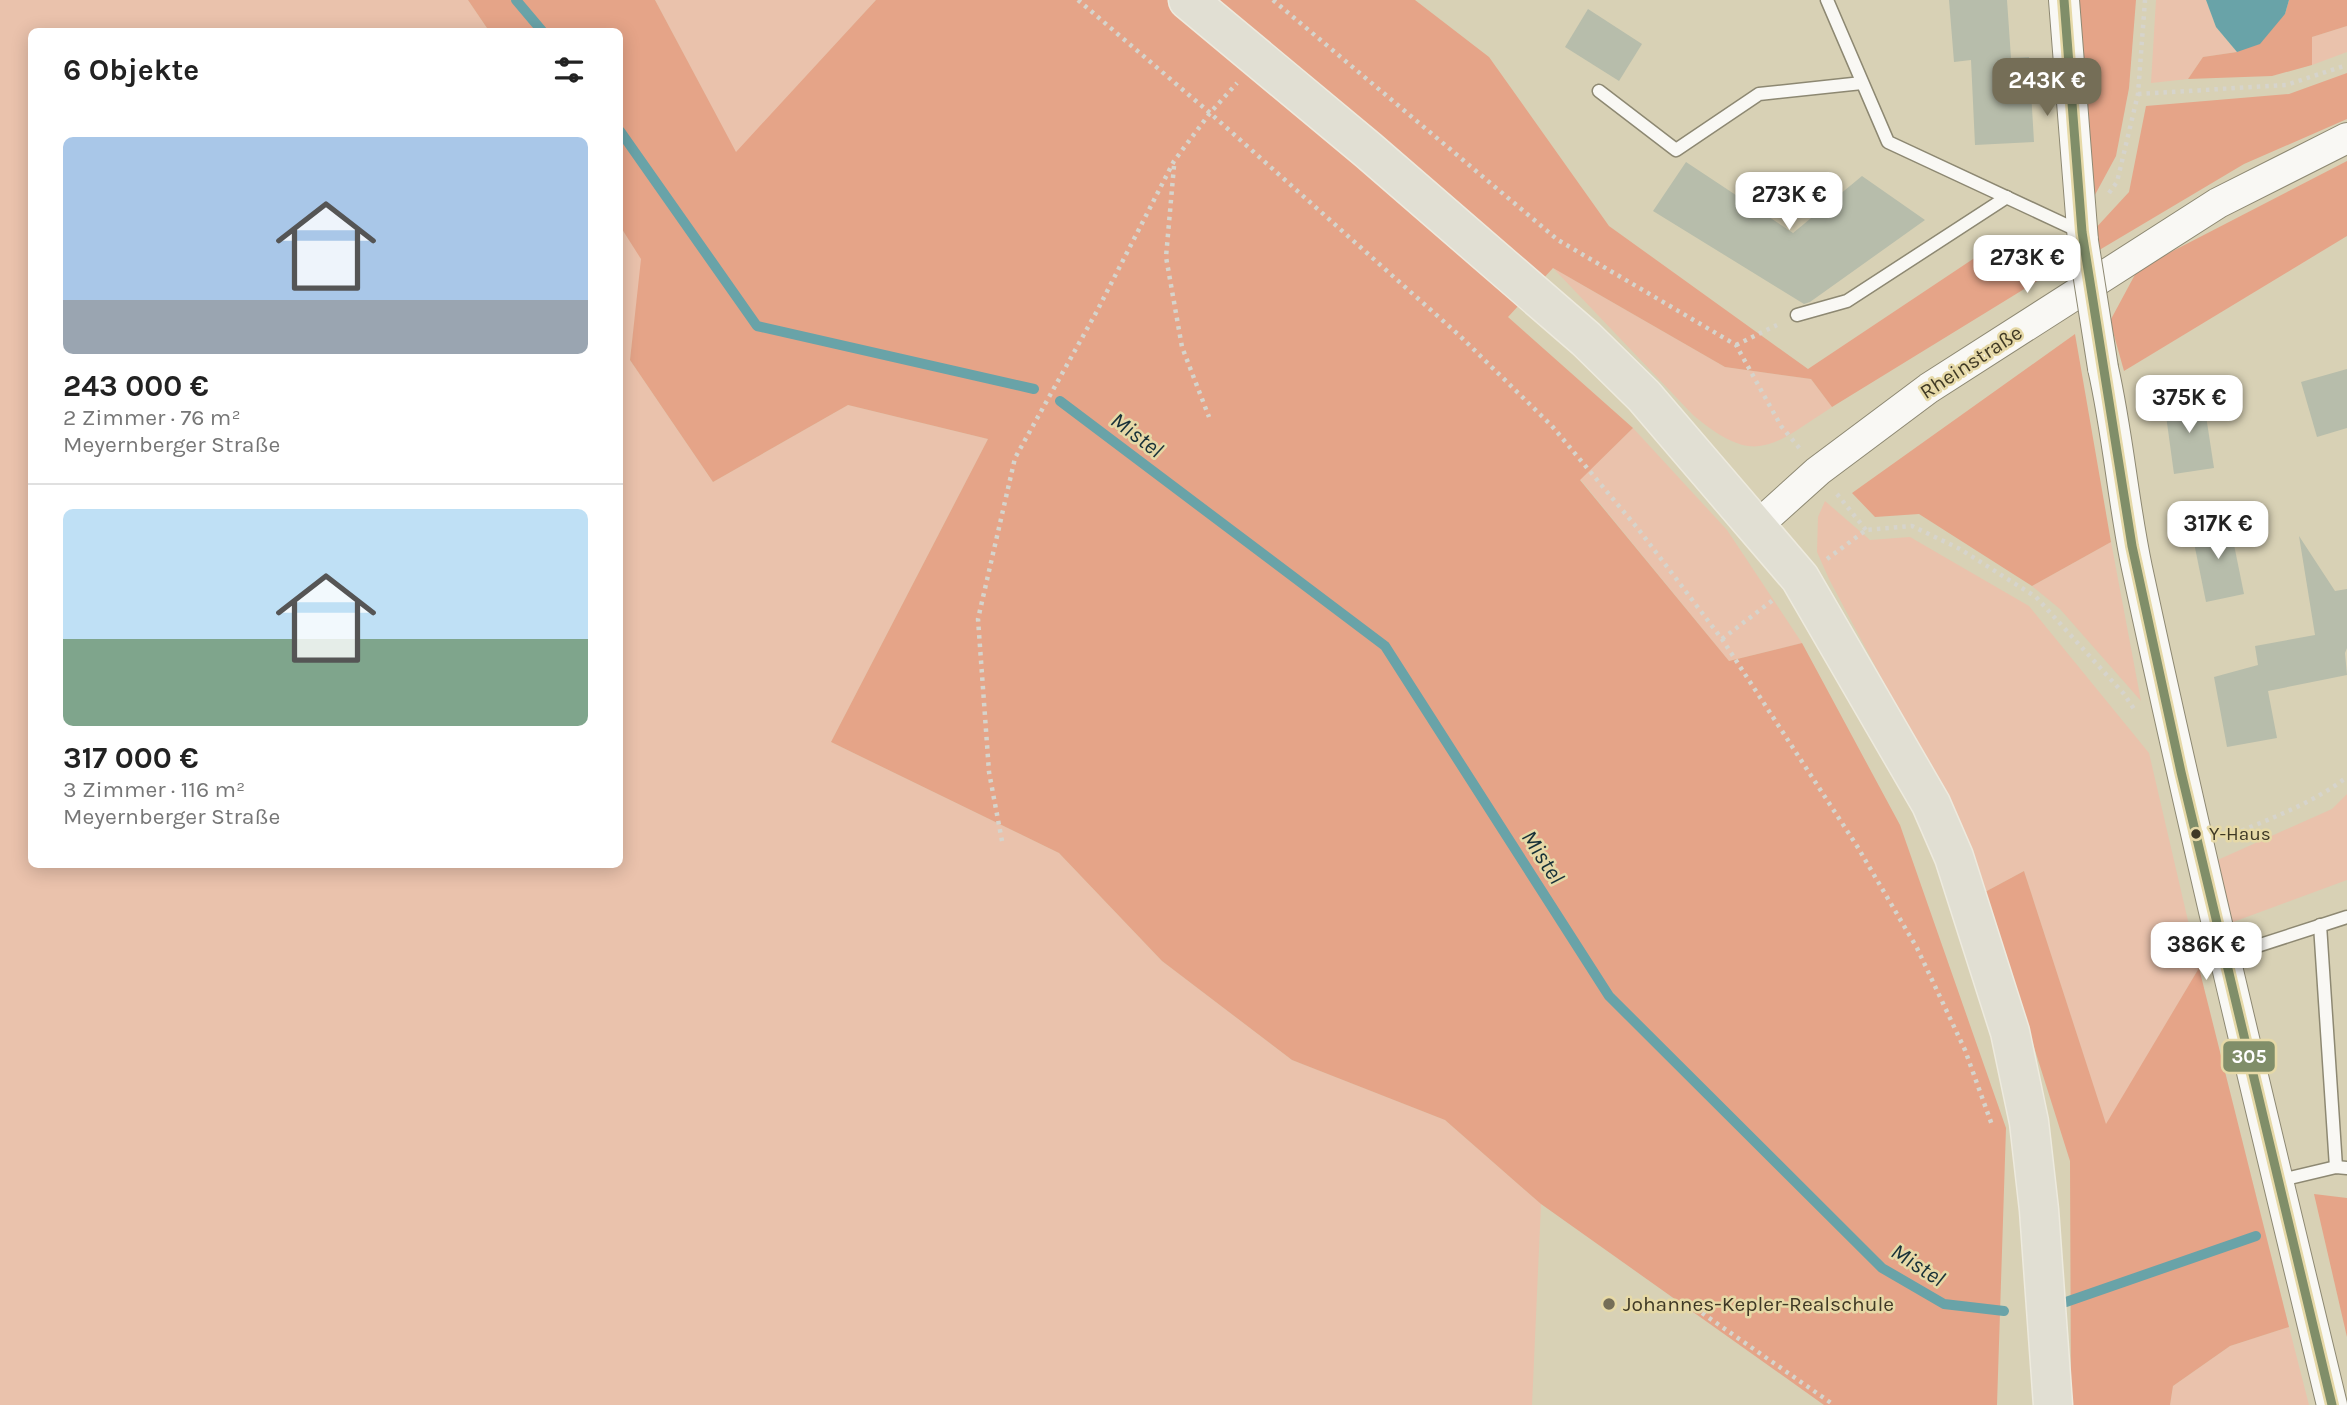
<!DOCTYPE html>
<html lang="de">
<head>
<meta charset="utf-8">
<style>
  body { margin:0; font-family:Karla,sans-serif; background:#f6f6f6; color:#222; height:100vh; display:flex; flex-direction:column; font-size:26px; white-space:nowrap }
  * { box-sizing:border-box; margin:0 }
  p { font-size:23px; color:#767676 }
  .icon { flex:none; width:38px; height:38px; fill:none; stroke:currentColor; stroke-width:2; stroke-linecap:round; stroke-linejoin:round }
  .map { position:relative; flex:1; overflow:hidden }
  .panel { position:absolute; left:28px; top:28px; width:595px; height:840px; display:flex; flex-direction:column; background:#fff; border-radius:10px; box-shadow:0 4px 18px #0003 }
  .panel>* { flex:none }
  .price { position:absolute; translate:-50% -60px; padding:0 16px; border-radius:14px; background:#fff; color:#222; font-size:23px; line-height:46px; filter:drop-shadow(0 2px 4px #0008) }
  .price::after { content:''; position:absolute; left:50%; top:42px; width:21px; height:16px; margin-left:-10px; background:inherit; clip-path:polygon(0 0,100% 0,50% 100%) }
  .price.on { background:#756e57; color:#fff }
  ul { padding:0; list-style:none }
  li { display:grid; align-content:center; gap:14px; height:371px; padding:0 35px }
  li+li { border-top:2px solid #e0e0e0 }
  li span { display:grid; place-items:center; height:217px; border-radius:10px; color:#555 }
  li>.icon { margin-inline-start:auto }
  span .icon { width:126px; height:126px; fill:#fffc; stroke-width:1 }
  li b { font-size:30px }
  h2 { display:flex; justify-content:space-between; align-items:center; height:84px; padding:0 35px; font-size:30px }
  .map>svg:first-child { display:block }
</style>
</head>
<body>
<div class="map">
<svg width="2347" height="1405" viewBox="0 0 2347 1405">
  <rect width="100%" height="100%" fill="#d8d1b5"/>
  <g fill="#eac2ac">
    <polygon points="0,0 468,0 489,31 32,32 32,864 620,864 620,226 642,259 630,360 713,482 848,405 988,439 831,742 1059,853 1162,961 1292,1060 1445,1120 1541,1204 1532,1405 0,1405"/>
    <polygon points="655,0 876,0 736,153"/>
    <polygon points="2156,0 2206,0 2216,27 2237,52 2203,57 2188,79 2151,83"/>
    <polygon points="2347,26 2347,52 2312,65 2312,37"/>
    <path d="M1553,268L1725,367L1811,379L1832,407C1772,446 1756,468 1693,415Z"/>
    <polygon points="1633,428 1727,530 1802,643 1729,661 1580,479"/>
    <polygon points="1825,501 1870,540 1910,537 2029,606 2149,753 2199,968 2106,1125 2024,871 1985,892 1951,809 1829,579 1817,552 1818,517"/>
    <polygon points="2111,542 2141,701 2060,609 2032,586"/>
    <polygon points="2347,794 2347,880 2225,925 2213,862 2332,809"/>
    <polygon points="2289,1327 2309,1405 2170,1405 2173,1386 2230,1346"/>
  </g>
  <g fill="#e5a488">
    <polygon points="468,0 655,0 736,152 876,0 1415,0 1489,57 1609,226 1808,369 2006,237 2047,275 1832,407 1811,379 1725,367 1553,268 1508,317 1633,428 1580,480 1729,661 1802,643 1900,825 2006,1128 1997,1405 1824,1405 1541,1204 1445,1120 1292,1060 1162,961 1059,853 831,742 988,439 848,405 713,482 630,360 641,259 620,226 620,32 489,31"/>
    <polygon points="2077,0 2136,0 2129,88 2116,156 2090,204"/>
    <polygon points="2289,0 2347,0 2347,26 2312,37 2312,65 2272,76 2188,79 2203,57 2237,52 2285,14"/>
    <polygon points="2347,73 2347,119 2244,164 2096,252 2093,231 2129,192 2146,106 2289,94"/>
    <polygon points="2347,161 2347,236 2124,371 2110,321 2138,269"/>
    <polygon points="2075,334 2111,542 2032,586 1919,514 1875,517 1852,493"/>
    <polygon points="2024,871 2106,1124 2199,968 2289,1327 2230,1346 2173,1386 2170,1405 2071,1405 2070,1161 1985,892"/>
    <polygon points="2314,1194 2347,1198 2347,1337"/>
  </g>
  <polygon fill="#69a3a8" points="2206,0 2289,0 2285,14 2260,44 2237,52 2216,27"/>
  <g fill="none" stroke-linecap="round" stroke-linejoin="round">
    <g stroke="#69a3a8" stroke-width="10">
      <polyline points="516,0 543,32"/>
      <polyline points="620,131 757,326 1034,389"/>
      <polyline points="1060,401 1385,646 1609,996 1882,1268 1944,1304 2004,1311"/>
      <polyline points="2066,1302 2256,1236"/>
    </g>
  </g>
  <g fill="#b7bdab">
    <polygon points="1949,0 2007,0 2011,58 2029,57 2034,142 1975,145 1971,60 1954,62"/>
    <polygon points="1588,9 1642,44 1619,81 1565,47"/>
    <polygon points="1686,162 1793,233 1862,176 1925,220 1810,302 1804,304 1653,211"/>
    <polygon points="2347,369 2347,428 2317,437 2301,382"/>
    <polygon points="2203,396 2214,468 2174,474 2164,401"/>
    <polygon points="2229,520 2244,594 2206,602 2191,528"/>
    <polygon points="2299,536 2335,591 2347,589 2347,648 2345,653 2347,675 2268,691 2277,738 2227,747 2214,677 2258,665 2255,646 2315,635"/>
  </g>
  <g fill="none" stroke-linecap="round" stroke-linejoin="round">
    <defs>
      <g id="service">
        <polyline points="1827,0 1888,142 2081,232"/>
        <polyline points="1599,91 1676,150 1759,94 1862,83"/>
        <polyline points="1797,315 1847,301 2007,197"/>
        <polyline points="2320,925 2336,1167"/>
        <polyline points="2226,956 2347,917"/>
        <polyline points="2277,1181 2336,1167 2347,1168"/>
      </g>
      <g id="tertiary">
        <polyline points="2064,0 2083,241"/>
        <path d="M2103,368C2118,434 2123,502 2137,568C2197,848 2265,1127 2332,1405"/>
        <polyline points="1757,526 1818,471 1929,388 2218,203 2347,138"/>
      </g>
      <polyline id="primary" points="1188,0 1368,150 1586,339 1644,396 1800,578 1931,804 1954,857 2010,1032 2029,1122 2039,1210 2053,1405"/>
    </defs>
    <use href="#service" stroke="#8d8872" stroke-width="15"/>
    <use href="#tertiary" stroke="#8d8872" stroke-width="32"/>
    <use href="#primary" stroke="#edeade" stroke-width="41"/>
    <g stroke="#d6d4cc" stroke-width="4.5" stroke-dasharray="3.5 5" stroke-linecap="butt">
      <polyline points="1078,0 1210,113 1460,336 1552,426 1639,530 1722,639 1857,846 1917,948 1965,1050 1992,1125"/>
      <polyline points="1273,0 1558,240 1736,345 1781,426 1801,450"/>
      <polyline points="2138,94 2286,85 2347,65"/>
      <polyline points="1174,166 1166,257 1182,347 1209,417"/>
      <polyline points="2109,193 2117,182 2138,94 2145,0"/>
      <polyline points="1736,345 1777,325"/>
      <polyline points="1837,494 1866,530"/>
      <polyline points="1827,559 1866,530 1912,526 1960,549 2036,597 2124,694 2136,712"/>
      <polyline points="1722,639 1773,600"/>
      <path d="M2226,837C2267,820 2312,804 2347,777"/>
      <polyline points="1002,841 989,772 978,619 1015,458 1097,311 1174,161 1210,113 1237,83"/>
      <polyline points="1702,1313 1834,1405"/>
    </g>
    <use href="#service" stroke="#f9f8f4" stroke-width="12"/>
    <use href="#tertiary" stroke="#f9f8f4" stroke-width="30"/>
    <use href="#primary" stroke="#e1dfd3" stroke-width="38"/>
    <defs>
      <polyline id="tertiary-bridge" points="2083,241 2103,368"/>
    </defs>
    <use href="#tertiary-bridge" stroke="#8d8872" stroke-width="32" stroke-linecap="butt"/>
    <use href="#tertiary-bridge" stroke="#f9f8f4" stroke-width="30"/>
    <defs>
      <polyline id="bus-1" points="2064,0 2082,232 2132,546 2181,772 2332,1405"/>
    </defs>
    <use href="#bus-1" stroke="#e6d9a7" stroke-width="14"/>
    <use href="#bus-1" stroke="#808e69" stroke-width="9"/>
  </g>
  <circle fill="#3f3925" stroke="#e6d9a7" stroke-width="2.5" cx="2196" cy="834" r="6"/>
  <circle fill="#756e57" stroke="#e6d9a7" stroke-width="2.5" cx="1609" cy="1304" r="7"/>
  <g text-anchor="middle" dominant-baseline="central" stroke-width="5" stroke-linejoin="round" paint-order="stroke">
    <g font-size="19" fill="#3f3925" stroke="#e6d9a7" text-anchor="start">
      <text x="2209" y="834">Y-Haus</text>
    </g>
    <g font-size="21" fill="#3f3925" stroke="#e6d9a7">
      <text transform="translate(1971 362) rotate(-33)">Rheinstraße</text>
    </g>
    <g font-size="21" fill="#3f3925" stroke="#e6d9a7" text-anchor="start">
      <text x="1623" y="1304">Johannes-Kepler-Realschule</text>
    </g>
    <g font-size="23" font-style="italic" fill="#173138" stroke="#e6d9a7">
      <text transform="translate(1137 435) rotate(37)">Mistel</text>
      <text transform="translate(1543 857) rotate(57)">Mistel</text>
      <text transform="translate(1918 1265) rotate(33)">Mistel</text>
    </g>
  </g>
  <rect stroke="#e6d9a7" stroke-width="2.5" x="2222" y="1040" width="54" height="33" rx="7" fill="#808e69"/>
  <g font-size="19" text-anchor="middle" font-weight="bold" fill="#fff">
    <text x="2249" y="1063">305</text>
  </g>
</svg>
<b class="price on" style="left:2047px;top:118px">243K €</b>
<b class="price" style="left:1789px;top:232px">273K €</b>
<b class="price" style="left:2027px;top:295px">273K €</b>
<b class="price" style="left:2189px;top:435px">375K €</b>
<b class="price" style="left:2218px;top:561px">317K €</b>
<b class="price" style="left:2206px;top:982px">386K €</b>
<section class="panel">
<h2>6 Objekte<svg class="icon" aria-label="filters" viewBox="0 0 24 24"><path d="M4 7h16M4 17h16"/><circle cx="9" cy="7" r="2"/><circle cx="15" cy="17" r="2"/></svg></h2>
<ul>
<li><span style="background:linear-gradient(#a9c7e8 75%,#9aa5b1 0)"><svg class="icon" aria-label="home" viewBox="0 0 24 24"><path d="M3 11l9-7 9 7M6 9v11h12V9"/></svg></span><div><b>243 000 €</b><p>2 Zimmer · 76 m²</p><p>Meyernberger Straße</p></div></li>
<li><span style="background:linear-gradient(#bfe0f5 60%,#7fa58c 0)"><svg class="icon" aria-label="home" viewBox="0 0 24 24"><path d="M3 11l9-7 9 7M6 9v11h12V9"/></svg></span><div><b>317 000 €</b><p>3 Zimmer · 116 m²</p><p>Meyernberger Straße</p></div></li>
</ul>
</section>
</div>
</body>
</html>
